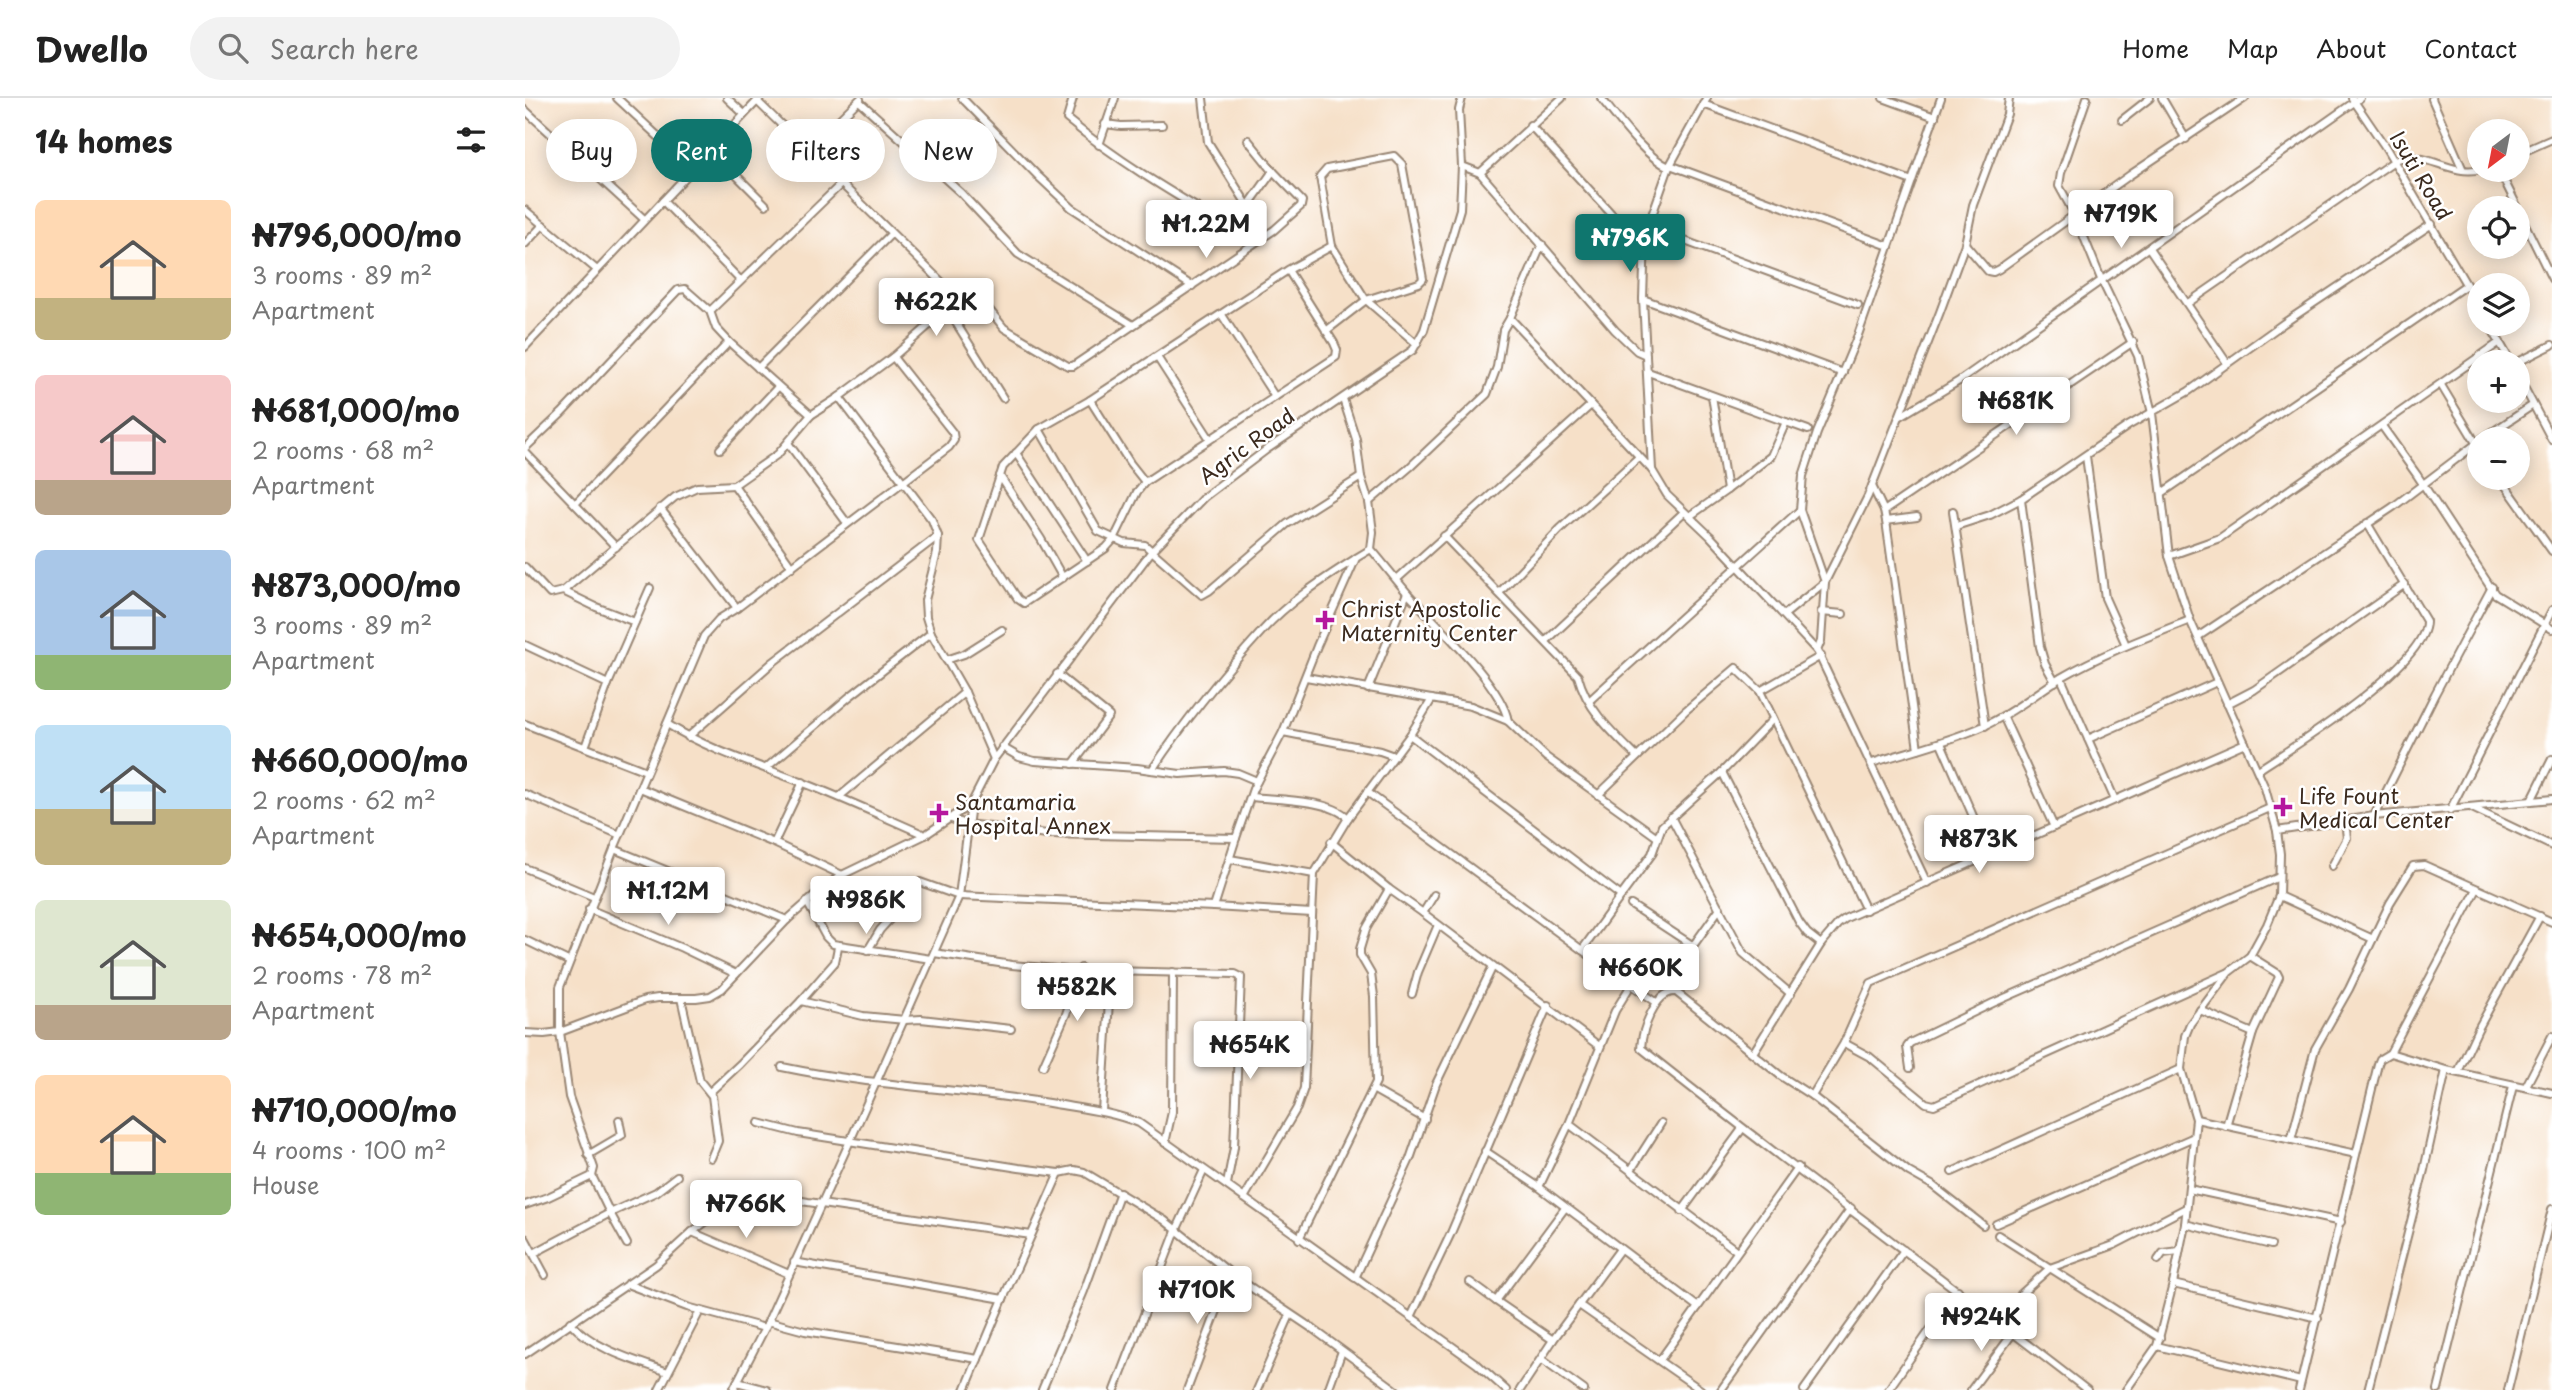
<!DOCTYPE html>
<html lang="en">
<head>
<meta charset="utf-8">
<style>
  body { margin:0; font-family:"Playpen Sans",sans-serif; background:#f2f2f2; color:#222; height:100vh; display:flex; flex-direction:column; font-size:26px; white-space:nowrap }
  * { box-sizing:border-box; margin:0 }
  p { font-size:23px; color:#767676 }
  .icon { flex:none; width:38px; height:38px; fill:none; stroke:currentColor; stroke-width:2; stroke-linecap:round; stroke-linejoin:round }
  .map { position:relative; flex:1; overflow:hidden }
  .drawer { display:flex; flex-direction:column; background:#fff; width:525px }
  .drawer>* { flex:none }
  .banner { position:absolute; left:21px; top:21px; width:665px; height:63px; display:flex; gap:14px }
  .needle { width:46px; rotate:212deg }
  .tools { position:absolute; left:1942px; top:21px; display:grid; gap:14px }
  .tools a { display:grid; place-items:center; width:63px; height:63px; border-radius:50%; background:#fff; box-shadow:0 4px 18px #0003; font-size:35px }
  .price { position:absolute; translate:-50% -60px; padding:0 16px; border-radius:7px; background:#fff; color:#222; font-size:23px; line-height:46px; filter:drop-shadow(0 2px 4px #0008) }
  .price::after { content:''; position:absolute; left:50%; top:42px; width:21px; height:16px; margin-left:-10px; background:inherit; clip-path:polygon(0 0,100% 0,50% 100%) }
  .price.active { background:#0f766e; color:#fff }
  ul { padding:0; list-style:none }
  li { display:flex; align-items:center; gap:21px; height:175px; padding:0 35px }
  li span { display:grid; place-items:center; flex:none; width:196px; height:140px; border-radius:10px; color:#555 }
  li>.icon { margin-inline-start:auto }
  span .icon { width:84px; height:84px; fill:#fffc; stroke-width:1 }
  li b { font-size:30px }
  h2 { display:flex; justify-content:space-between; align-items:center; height:84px; padding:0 35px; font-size:30px }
  .pill { padding:0 24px; border-radius:32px; background:#fff; box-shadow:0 4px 18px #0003; font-size:24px; line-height:63px }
  .pill.active { background:#0f766e; color:#fff }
  header { display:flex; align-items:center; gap:42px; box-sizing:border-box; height:98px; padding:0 35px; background:#fff; border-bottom:2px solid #e0e0e0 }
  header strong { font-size:33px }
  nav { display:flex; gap:38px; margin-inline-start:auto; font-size:24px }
  .search { width:490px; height:63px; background:#f2f2f2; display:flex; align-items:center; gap:18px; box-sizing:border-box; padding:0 24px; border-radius:38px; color:#767676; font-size:26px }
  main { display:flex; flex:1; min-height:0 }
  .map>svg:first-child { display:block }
</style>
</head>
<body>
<header>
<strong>Dwello</strong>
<div class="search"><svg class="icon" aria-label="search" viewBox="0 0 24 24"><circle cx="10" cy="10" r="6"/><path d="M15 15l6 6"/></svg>Search here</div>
<nav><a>Home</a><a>Map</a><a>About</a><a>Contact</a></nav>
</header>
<main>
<section class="drawer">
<h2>14 homes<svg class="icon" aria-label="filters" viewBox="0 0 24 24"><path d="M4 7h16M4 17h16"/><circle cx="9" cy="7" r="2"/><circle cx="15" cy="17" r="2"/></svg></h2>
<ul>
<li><span style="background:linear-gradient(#ffd9b3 70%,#c2b280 0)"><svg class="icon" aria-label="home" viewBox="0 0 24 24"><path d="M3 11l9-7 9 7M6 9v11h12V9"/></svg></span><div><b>₦796,000/mo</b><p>3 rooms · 89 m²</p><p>Apartment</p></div></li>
<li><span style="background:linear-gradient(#f6c9c9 75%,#b9a48a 0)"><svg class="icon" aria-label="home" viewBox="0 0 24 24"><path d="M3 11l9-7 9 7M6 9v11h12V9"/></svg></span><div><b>₦681,000/mo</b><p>2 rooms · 68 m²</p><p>Apartment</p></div></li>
<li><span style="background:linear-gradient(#a9c7e8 75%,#8fb573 0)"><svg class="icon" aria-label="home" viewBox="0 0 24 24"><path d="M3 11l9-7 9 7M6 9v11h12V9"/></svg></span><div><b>₦873,000/mo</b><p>3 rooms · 89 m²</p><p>Apartment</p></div></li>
<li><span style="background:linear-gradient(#bfe0f5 60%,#c2b280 0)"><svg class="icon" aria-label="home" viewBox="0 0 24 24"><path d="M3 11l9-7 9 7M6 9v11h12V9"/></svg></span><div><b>₦660,000/mo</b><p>2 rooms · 62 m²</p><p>Apartment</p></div></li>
<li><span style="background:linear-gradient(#dfe7d0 75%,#b9a48a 0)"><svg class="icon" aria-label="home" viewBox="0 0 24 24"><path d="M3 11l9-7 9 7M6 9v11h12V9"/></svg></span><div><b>₦654,000/mo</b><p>2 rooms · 78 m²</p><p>Apartment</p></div></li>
<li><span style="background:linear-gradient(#ffd9b3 70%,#8fb573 0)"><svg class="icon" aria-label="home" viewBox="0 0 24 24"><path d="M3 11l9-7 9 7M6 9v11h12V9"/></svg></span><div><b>₦710,000/mo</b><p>4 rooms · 100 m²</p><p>House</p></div></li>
</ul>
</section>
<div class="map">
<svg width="2027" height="1292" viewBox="0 0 2027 1292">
  <rect width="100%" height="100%" fill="#fff"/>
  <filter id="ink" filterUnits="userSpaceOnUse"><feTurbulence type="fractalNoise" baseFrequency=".0143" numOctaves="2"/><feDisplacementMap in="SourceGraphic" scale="14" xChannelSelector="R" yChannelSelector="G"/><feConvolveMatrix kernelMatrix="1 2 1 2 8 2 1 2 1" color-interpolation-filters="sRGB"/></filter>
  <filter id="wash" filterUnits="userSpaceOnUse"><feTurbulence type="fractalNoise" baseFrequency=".00686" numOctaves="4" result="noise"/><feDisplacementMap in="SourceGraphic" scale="28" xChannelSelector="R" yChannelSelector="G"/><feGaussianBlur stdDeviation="1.57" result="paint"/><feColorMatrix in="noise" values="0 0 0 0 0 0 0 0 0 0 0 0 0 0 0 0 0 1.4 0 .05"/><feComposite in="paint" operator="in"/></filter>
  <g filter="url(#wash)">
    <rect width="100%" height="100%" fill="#f6e0c8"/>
  </g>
  <g filter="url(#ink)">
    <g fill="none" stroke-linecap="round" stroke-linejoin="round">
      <defs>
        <g id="minor">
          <polyline points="92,0 167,70"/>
          <polyline points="202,0 219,16"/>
          <polyline points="437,0 514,79 547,110 667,188"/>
          <path d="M548,0L542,21C600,69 665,105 730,144"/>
          <polyline points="678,0 683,44 723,108"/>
          <path d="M1076,0C1093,21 1119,58 1144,69"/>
          <polyline points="1358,0 1410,19"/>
          <polyline points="1562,0 1536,75 1534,88 1550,117 1576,181 1613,258 1627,315 1644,458 1665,522 1740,690 1752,733 1755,756 1754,798 1742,827 1725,858 1704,874 1665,926 1660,938 1656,971 1671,1021 1660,1126 1648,1186 1632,1248 1601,1292"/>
          <polyline points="1637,0 1661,41"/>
          <polyline points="1827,0 1861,50 1955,210"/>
          <polyline points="1907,1 1938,72"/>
          <polyline points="232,3 434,201"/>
          <polyline points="334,3 436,95 493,156 608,227"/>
          <polyline points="1178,6 1387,83"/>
          <polyline points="0,12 119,121"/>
          <polyline points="1597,22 1625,0"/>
          <polyline points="580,26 596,28 637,27"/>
          <polyline points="1005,27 1093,123 1120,137"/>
          <polyline points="574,47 590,0"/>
          <polyline points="185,51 241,107"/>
          <polyline points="283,52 335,1"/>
          <polyline points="1993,56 2027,41"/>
          <polygon points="869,58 877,66 898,181 894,185 841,202 807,148 795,79 802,71"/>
          <polyline points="1145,67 1364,148"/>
          <polyline points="937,68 955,75 1090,232 1112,253 1121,257"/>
          <polyline points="1974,72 1993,110"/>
          <polyline points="955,75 1037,0"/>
          <polyline points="138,103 215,182"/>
          <polyline points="0,112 72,172"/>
          <polyline points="1993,112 2027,181"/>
          <polyline points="1122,129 1333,207"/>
          <polyline points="709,132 723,108 748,73"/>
          <polyline points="0,146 18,127"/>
          <polyline points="1017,146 985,220 1127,372 1142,397 1185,438 1292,553 1402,785"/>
          <polyline points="1440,146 1463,173 1468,174 1474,171 1605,77 1720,0"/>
          <polyline points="1624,150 1702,265"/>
          <polyline points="763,172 809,245 812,252 811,259 620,384 612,394 589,441 581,450 499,505 493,501 454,442 478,369 514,331 565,302 763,172 807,148"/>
          <polyline points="1118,201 1318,275"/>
          <path d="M1663,205L1872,61C1899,52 1927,79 1955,71"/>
          <polyline points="423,212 478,300"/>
          <polyline points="185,213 191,230 204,244 286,317 314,299 407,422 413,438 412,455 400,502 401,519 406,535 440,594 469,661"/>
          <polyline points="697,217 750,299"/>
          <polyline points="1964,226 1986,264"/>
          <polyline points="801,233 841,202 892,246"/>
          <polyline points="0,249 235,0"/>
          <polyline points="632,259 685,341"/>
          <polyline points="1993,264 2027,247"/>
          <polyline points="233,270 366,136"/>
          <polyline points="1123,274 1283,332"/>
          <polyline points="1993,278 2027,342"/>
          <polyline points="1916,287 1951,345"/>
          <polyline points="1187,298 1202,392 1246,358 1261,324"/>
          <polyline points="314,299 368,259 434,201 451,195 479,230 543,268 548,268 749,132 776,108 777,103 748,73 723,42"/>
          <path d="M818,301L831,341L836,379L844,404L848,434L846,451C859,466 871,482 884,497C910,525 977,587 983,623"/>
          <polyline points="565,302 605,365 620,384"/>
          <polyline points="1374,319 1434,283 1835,0"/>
          <polyline points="1857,328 1892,377 1970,496 2027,531"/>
          <polyline points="514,331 573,433 599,445 620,447 677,497 684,493 762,426 836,379"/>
          <polyline points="1957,341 2008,307"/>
          <polyline points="263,345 322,425"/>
          <polyline points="0,350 37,315 153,192 160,191 185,213 316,86"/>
          <polyline points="195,351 253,289"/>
          <polyline points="0,354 91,449"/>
          <polyline points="491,355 562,463"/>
          <polyline points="1561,358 1580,500 1601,547"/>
          <polyline points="1127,372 1118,201 1120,137 1144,69 1182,0"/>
          <polyline points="475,378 516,441 538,480"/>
          <polyline points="1975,380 2027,453"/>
          <polyline points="209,387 267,469"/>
          <polyline points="1347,388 1359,413 1361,423 1393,651"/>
          <polyline points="1637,395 1941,187"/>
          <polyline points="1496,401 1515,549 1520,566 1530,584"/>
          <polyline points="844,404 885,369 962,296 972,269 978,232 985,220"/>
          <polyline points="50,406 204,244"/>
          <polyline points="135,410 212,510"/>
          <polyline points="1359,413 1608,244"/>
          <polyline points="1428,413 1460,628"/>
          <polyline points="1165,418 1202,392"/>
          <polyline points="1361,423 1392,419"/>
          <polyline points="1431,428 1465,417 1496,401 1603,328 1664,293 1759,225 1907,126"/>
          <path d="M919,438L1053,578C1062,612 1088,635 1112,659"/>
          <polyline points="1644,458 1695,440 1975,244"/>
          <polyline points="0,469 25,496 38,493 150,399 172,389 209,387 253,356 286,317"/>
          <polyline points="872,481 1066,307"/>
          <polyline points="38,493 71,509 110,524"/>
          <polyline points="974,495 1035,431 1114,359"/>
          <polyline points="1296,514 1318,516"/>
          <polyline points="1259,517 1300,484 1275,412 1278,378 1292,335 1333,237 1416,0"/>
          <polyline points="1674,538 1868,409 1955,343"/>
          <polyline points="1021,543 1159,414"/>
          <polyline points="0,547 83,586"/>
          <polyline points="1292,553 1296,543 1300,484 1343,398 1415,214 1440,146 1448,107 1482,16 1484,0"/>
          <polyline points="421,562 439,556 477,532"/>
          <polyline points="532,576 584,618 548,666"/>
          <polyline points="781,579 946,608 983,623 1021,659 1132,739"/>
          <polyline points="1536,580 1590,702"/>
          <polyline points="843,591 882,495"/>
          <polyline points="1235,593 1296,558"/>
          <polyline points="1064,603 1275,412"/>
          <polyline points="1702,606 1729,592 1880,486"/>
          <polyline points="1478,618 1529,729"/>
          <polyline points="0,626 121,673"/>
          <path d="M142,626C184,652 230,666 276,684C318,700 359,719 400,737"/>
          <polyline points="758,634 855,653 869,658"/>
          <polyline points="885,637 1096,798 1057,852"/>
          <polyline points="163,639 247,565 413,438"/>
          <polyline points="1563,641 1692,584"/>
          <polyline points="1416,645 1465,757"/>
          <polyline points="60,649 83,586 125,490"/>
          <polyline points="477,649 494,659 510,663 612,670 655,676 699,673 713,675 732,683"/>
          <path d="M1347,665C1384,653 1423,644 1459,628C1488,615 1511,595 1537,579C1577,556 1622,539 1665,522"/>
          <polyline points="241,670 324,599 406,535"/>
          <path d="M627,672C659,624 698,576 737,533C763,504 797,482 830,461"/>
          <path d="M1733,672C1770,648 1902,566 1901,523L1842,425"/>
          <polyline points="1197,674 1274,824 1282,835 1296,846"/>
          <polyline points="115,690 249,745 317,777"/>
          <polyline points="842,694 1057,852 1131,904"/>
          <polyline points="0,696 95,737"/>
          <polyline points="1073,697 1160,613 1211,570 1235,593 1341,812"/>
          <polyline points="314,699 440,594"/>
          <path d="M726,699C753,702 804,701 823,720"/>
          <polyline points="2006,703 2027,661"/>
          <polyline points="1947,710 2027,748"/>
          <polyline points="1925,712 2027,512"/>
          <polyline points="1849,718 1910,596 1967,489"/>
          <polyline points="1146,719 1218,855 1266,896"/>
          <polyline points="426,721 442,726 522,736 711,740 728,691 758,634 792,548 831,460 846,451"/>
          <polyline points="1752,733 1849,718 2027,701"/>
          <polyline points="806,744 864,791 898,815 909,797"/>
          <polyline points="249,745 278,684"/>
          <polyline points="89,751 262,822"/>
          <polyline points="705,761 789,776"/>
          <polyline points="1807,768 1822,740 1820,723"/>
          <polyline points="0,770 69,799"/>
          <polyline points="395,784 434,798 689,809 711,740"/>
          <polyline points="1096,798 1127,756 1137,728 1197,674 1248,621"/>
          <polyline points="1754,798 1848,841"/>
          <polyline points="282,804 301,839 308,846 406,861"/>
          <polyline points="1106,807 1167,847 1170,845 1195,810"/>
          <polyline points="689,809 787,815"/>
          <polyline points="64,811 157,850 211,876"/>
          <polyline points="898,815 1074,948"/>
          <polyline points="0,842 43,863"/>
          <polyline points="313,849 310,864 276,903 338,918 380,922 396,921 486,931"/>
          <polyline points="343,852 355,832 365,821"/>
          <polyline points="409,855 487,867 542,872 710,876 716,879 709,1049 702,1086"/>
          <polyline points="887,896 893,874 913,827"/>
          <polyline points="156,900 175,983 187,998 193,1043 186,1060"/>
          <polyline points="1675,912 1728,935"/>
          <polyline points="0,935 19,936 35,934 120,902 133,900 171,900 185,898 197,891 262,822 301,788 317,777 400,737 446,706"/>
          <polyline points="1319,945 1345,959 1401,1005 1409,1007 1702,875"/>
          <polyline points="1228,955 1296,846 1313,826 1321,820 1720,645"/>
          <polyline points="1865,955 1921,972 2027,995"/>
          <polyline points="518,968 541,916 556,870"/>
          <path d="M257,969C347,988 440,991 530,1006C559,1011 587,1014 614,1025L952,1266L981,1292"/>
          <polyline points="1385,970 1382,949 1385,945 1468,905 1754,779"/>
          <polyline points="1933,974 1953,931 2015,818"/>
          <polyline points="2001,988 2027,938"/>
          <polyline points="849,992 900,1021"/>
          <polyline points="185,994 215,966 276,903"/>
          <polyline points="1287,998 1319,945 1346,885 1745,710"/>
          <polyline points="577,1013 586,872"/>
          <polyline points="1671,1021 1831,1056"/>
          <polyline points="234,1025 273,1035 494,1070 534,1075 549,1072 559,1074 639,1122 709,1178 788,1231 871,1292"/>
          <polyline points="1044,1026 1212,1153"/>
          <polyline points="1701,1028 1728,935 1754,879 1752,875 1725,858"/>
          <polyline points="1766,1042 1790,951 1824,891 1865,805 1888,768 1899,767 2027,824"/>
          <polyline points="640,1045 647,1014 648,874"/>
          <polyline points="960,1053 1014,1089 1173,1209"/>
          <polyline points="63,1057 97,1037 94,1022"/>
          <polyline points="1106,1072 1136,1025"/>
          <polyline points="1427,1074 1656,971"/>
          <polyline points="67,1078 85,1115 131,1094 152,1078"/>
          <polyline points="1014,1089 1044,1026 1090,913 1106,887"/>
          <polyline points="1664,1091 1816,1124"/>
          <polyline points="719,1100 772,1010 779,990 789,776 823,720 885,637 907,601"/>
          <polyline points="0,1107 23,1099 67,1078 69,1070 44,999 35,934 35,889 91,746 179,538 194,521 212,510 424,349 429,342 428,335 368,259"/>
          <polyline points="1157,1113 1217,1031"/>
          <polyline points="1471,1126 1669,1039"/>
          <polyline points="1660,1126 1746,1147"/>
          <path d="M1458,1127L1407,1087L1384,1074L1287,998L1256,978L1151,894C1130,892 1117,933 1116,950C1262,1067 1414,1177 1562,1292"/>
          <polyline points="167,1134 264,1176"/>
          <polyline points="1473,1137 1635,1240"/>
          <polyline points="0,1140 20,1177"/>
          <polyline points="774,1141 851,984 849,898 846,876 835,857 835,851 841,831 864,791"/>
          <polyline points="9,1155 85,1115 102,1146"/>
          <polyline points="1633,1162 1638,1155 1654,1153"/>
          <polyline points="269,1164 478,1201 534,1075"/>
          <polyline points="830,1180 885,1061 911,986 968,868"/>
          <polyline points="945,1184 971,1203"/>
          <polyline points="102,1186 162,1209 240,1230"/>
          <polyline points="1648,1186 1793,1220"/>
          <polyline points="1496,1196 1525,1170 1589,1147 1661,1110"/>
          <polyline points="1054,1207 1176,1292"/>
          <polyline points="886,1219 926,1135 1023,907"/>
          <polyline points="243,1223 280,1233 453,1261"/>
          <path d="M45,1224C69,1252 109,1262 143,1274"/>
          <polyline points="1028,1242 971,1203 1040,1110"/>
          <polyline points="1632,1248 1776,1283"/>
          <polyline points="0,1256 131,1167 167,1134 198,1111 218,1090 248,1098 283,1104 506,1137"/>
          <polyline points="1016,1261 1059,1292"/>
          <polyline points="1135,1262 1273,1069"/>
          <polyline points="212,1284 242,1292"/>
          <polyline points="134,1292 175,1213"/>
          <polyline points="208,1292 240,1230 325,1043 434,798 446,706 469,661 626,454 679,399 741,352 888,252 899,232 935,111 937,68 934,12 937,0"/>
          <polyline points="440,1292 478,1201"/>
          <polyline points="517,1292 559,1193 595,1094"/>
          <polyline points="590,1292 651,1133 679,1072"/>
          <polyline points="662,1292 699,1194 709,1178"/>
          <polyline points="732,1292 765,1217"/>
          <polyline points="803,1292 817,1253"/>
          <polyline points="995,1292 1028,1242 1095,1151"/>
          <polyline points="1196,1292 1326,1110"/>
          <polyline points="1279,1292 1379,1152"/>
          <polyline points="1363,1292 1433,1192"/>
          <polyline points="1446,1292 1488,1235"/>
          <polyline points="1774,1292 1853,966 1855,961 1865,955 1952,791"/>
          <polyline points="1843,1292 1899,1072 1921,972"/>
          <polyline points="1913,1292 1988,988"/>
          <polyline points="1983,1292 2027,1111"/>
        </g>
      </defs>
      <use href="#minor" stroke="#988573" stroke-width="10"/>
      <use href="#minor" stroke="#fff" stroke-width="6"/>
    </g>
  </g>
  <g fill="#b5179e" stroke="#fff" stroke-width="2.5">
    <path d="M796.5 511.5h7v7h7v7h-7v7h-7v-7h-7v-7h7z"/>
    <path d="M1754.5 698.5h7v7h7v7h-7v7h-7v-7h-7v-7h7z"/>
    <path d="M410.5 704.5h7v7h7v7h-7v7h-7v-7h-7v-7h7z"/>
  </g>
  <g text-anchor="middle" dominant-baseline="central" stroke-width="5" stroke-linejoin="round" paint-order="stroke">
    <g font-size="21" fill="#3b2a1e" stroke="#fff">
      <text transform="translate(1897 77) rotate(59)">Isuti Road</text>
      <text transform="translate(721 347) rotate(-36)">Agric Road</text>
    </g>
    <g font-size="21" fill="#3b2a1e" stroke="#fff" text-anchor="start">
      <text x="816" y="510">Christ Apostolic<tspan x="816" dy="24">Maternity Center</tspan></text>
      <text x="1774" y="697">Life Fount<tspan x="1774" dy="24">Medical Center</tspan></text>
      <text x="430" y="703">Santamaria<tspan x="430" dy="24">Hospital Annex</tspan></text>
    </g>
  </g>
</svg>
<div class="tools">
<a><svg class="needle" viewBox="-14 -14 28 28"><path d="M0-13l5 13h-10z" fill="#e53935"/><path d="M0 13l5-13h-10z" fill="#767676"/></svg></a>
<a><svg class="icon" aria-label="locate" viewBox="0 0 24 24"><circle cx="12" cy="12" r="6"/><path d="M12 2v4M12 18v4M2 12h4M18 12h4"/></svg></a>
<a><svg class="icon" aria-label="layers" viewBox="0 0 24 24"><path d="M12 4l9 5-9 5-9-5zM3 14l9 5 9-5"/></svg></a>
<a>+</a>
<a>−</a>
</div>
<b class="price" style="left:1596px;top:152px">₦719K</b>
<b class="price" style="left:681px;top:162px">₦1.22M</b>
<b class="price active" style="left:1105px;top:176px">₦796K</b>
<b class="price" style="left:411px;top:240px">₦622K</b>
<b class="price" style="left:1491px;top:339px">₦681K</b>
<b class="price" style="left:1454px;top:777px">₦873K</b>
<b class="price" style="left:143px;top:829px">₦1.12M</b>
<b class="price" style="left:341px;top:838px">₦986K</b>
<b class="price" style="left:1116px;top:906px">₦660K</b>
<b class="price" style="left:552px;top:925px">₦582K</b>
<b class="price" style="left:725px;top:983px">₦654K</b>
<b class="price" style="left:221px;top:1142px">₦766K</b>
<b class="price" style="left:672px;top:1228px">₦710K</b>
<b class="price" style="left:1456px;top:1255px">₦924K</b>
<div class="banner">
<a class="pill">Buy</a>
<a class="pill active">Rent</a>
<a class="pill">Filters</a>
<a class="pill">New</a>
</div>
</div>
</main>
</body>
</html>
